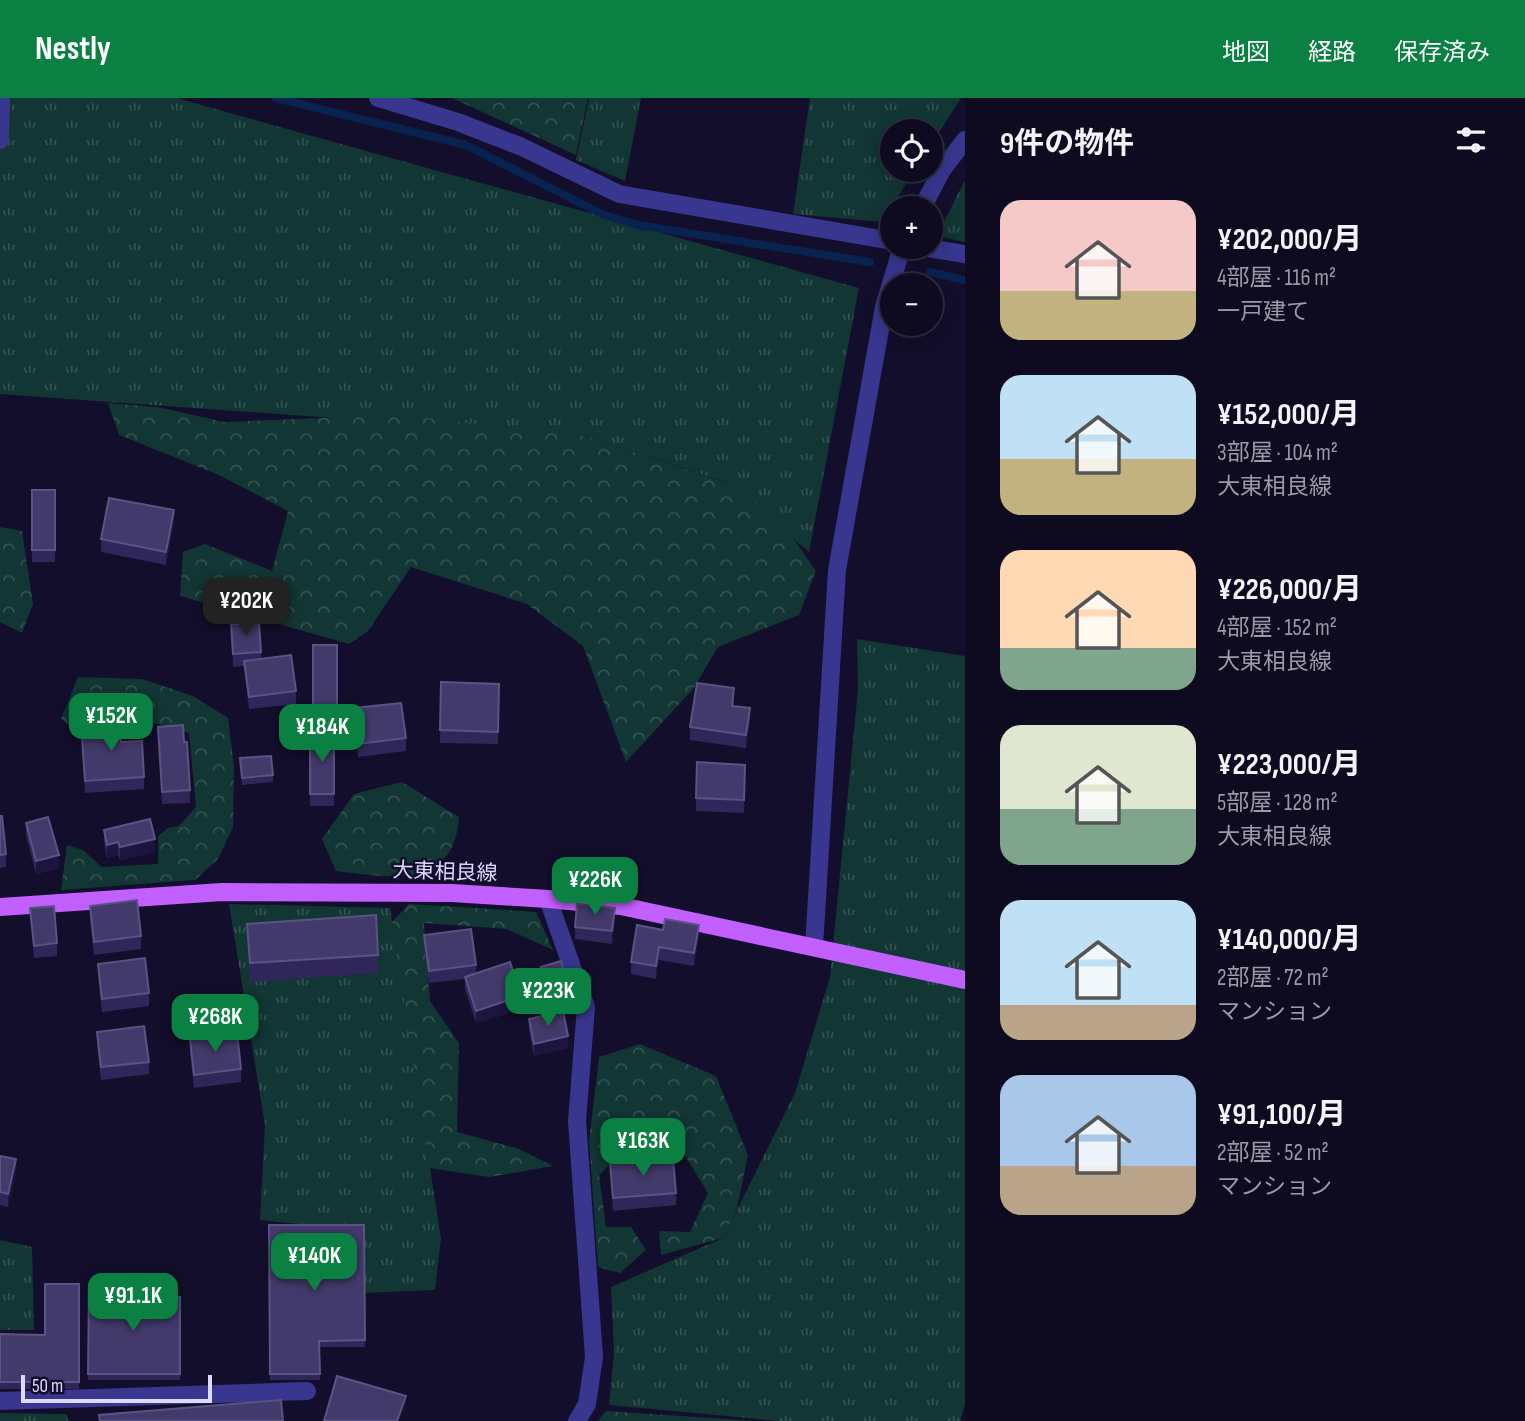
<!DOCTYPE html>
<html lang="ja">
<head>
<meta charset="utf-8">
<style>
  body { margin:0; font-family:"Sofia Sans Condensed","Noto Sans JP",sans-serif; background:#171329; color:#f1f3f6; height:100vh; display:flex; flex-direction:column; font-size:26px; white-space:nowrap }
  * { box-sizing:border-box; margin:0 }
  p { font-size:23px; color:#9b9aa5 }
  .icon { flex:none; width:38px; height:38px; fill:none; stroke:currentColor; stroke-width:2; stroke-linecap:round; stroke-linejoin:round }
  .map { position:relative; flex:1; overflow:hidden }
  .details { display:flex; flex-direction:column; background:#0e0a20; width:560px }
  .details>* { flex:none }
  .tools { position:absolute; left:880px; top:21px; display:grid; gap:14px }
  .tools a { display:grid; place-items:center; width:63px; height:63px; border-radius:50%; background:#0e0a20; box-shadow:0 4px 18px #0003,0 0 0 2px #2e2b3e; font-size:35px }
  .scale { position:absolute; left:21px; bottom:18px; width:191px; box-sizing:border-box; padding-left:7px; border:4px solid #ddd9ff; border-top:0; font-size:19px; line-height:24px; white-space:nowrap; color:#ddd9ff; -webkit-text-stroke:5px #130e2b; paint-order:stroke }
  .price { position:absolute; translate:-50% -60px; padding:0 16px; border-radius:14px; background:#0b8043; color:#fff; font-size:23px; line-height:46px; filter:drop-shadow(0 2px 4px #0008) }
  .price::after { content:''; position:absolute; left:50%; top:42px; width:21px; height:16px; margin-left:-10px; background:inherit; clip-path:polygon(0 0,100% 0,50% 100%) }
  .price.current { background:#222; color:#fff }
  ul { padding:0; list-style:none }
  li { display:flex; align-items:center; gap:21px; height:175px; padding:0 35px }
  li span { display:grid; place-items:center; flex:none; width:196px; height:140px; border-radius:21px; color:#555 }
  li>.icon { margin-inline-start:auto }
  span .icon { width:84px; height:84px; fill:#fffc; stroke-width:1 }
  li b { font-size:30px }
  h2 { display:flex; justify-content:space-between; align-items:center; height:84px; padding:0 35px; font-size:30px }
  header { display:flex; align-items:center; gap:42px; box-sizing:border-box; height:98px; padding:0 35px; background:#0b8043; color:#fff }
  header strong { font-size:33px }
  nav { display:flex; gap:38px; margin-inline-start:auto; font-size:24px }
  main { display:flex; flex:1; min-height:0 }
  .map>svg:first-child { display:block }
</style>
</head>
<body>
<header>
<strong>Nestly</strong>
<nav><a>地図</a><a>経路</a><a>保存済み</a></nav>
</header>
<main>
<div class="map">
<svg width="965" height="1323" viewBox="0 0 965 1323">
  <defs>
    <pattern id="grass-tufts" width="24" height="20" patternUnits="userSpaceOnUse" patternTransform="scale(1.75)"><rect width="24" height="20" fill="#113634"/><path d="M3 7l-1-3M5 7V3M7 7l1-3M15 17l-1-3M17 17v-4M19 17l1-3" fill="none" stroke="#335252"/></pattern>
    <pattern id="forest-crowns" width="20" height="18" patternUnits="userSpaceOnUse" patternTransform="scale(1.75)"><rect width="20" height="18" fill="#113634"/><path d="M2 6a3 3 0 1 1 6 0M12 15a3 3 0 1 1 6 0" fill="none" stroke="#335252"/></pattern>
  </defs>
  <rect width="100%" height="100%" fill="#130e2b"/>
  <g fill="url(#grass-tufts)">
    <polygon points="0,0 176,0 859,190 809,454 725,384 585,338 0,296"/>
    <polygon points="589,0 641,0 625,83 576,62"/>
    <polygon points="810,0 961,0 931,47 931,33 892,33 892,72 915,72 882,124 793,116"/>
    <polygon points="965,82 965,144 937,138"/>
    <polygon points="857,541 965,558 965,1305 960,1323 779,1323 609,1307 614,1254 611,1189 723,1140 795,995 830,879 858,591"/>
    <polygon points="229,806 390,810 441,1141 435,1192 364,1195 364,1133 260,1122 265,1027"/>
    <polygon points="0,1142 32,1149 34,1232 0,1232"/>
    <polygon points="0,1315 67,1316 68,1323 0,1323"/>
  </g>
  <g fill="url(#forest-crowns)">
    <polygon points="452,0 588,0 576,57"/>
    <polygon points="108,305 157,309 224,324 398,317 585,338 742,390 791,437 816,473 799,517 718,549 693,591 626,664 583,548 527,506 411,469 368,533 349,546 180,498 183,454 205,446 272,473 288,413 219,377 119,337"/>
    <polygon points="0,429 22,433 33,506 22,535 0,524"/>
    <polygon points="78,579 142,581 193,598 228,620 234,668 233,729 218,761 195,782 61,792 67,747 83,752 102,769 158,766 158,738 168,730 179,728 196,709 189,635 138,620 68,626 61,621"/>
    <path d="M402,684L459,719C454,792 391,780 336,773L322,741L354,696Z"/>
    <polygon points="409,806 536,814 553,852 507,831 424,825 430,903 459,945 457,1034 519,1051 553,1068 489,1079 429,1070 392,824"/>
    <polygon points="640,946 716,978 748,1057 737,1111 723,1140 661,1157 659,1133 690,1134 708,1095 684,1056 613,1063 599,1077 606,1129 631,1129 646,1152 620,1175 598,1169 589,1043 599,959"/>
    <polygon points="606,1313 757,1323 598,1323"/>
  </g>
  <g fill="none" stroke-linecap="round" stroke-linejoin="round">
    <g stroke="#082350" stroke-width="8">
      <polyline points="276,0 466,47 604,117 638,127 870,164"/>
      <polyline points="930,174 965,182"/>
    </g>
    <g stroke="#38368e" stroke-width="18">
      <polyline points="378,0 458,24 522,49 619,96 892,143"/>
      <polyline points="0,42 1,0"/>
      <polyline points="922,110 942,72 965,42"/>
      <polyline points="922,149 965,156"/>
      <polyline points="548,801 586,909 577,1023 594,1259 587,1306 577,1323"/>
      <polyline points="814,849 837,472 884,209 902,149"/>
      <polyline points="0,1303 307,1293"/>
    </g>
    <polyline stroke="#c260ff" stroke-width="18" points="0,809 222,794 452,795 548,801 621,808 965,882"/>
  </g>
  <g fill="#30265a">
    <rect x="32" y="392" width="23" height="72"/>
    <polygon points="174,425 166,467 101,454 101,441"/>
    <polygon points="231,526 261,554 261,561 296,593 296,606 249,611 244,568 233,569"/>
    <rect x="313" y="547" width="24" height="73"/>
    <polygon points="441,584 499,586 498,646 440,645"/>
    <polygon points="734,603 734,608 750,623 746,650 690,642 690,629"/>
    <polygon points="354,610 406,640 406,653 358,659 354,623"/>
    <polygon points="89,615 114,635 144,679 144,691 85,695 82,640 90,640"/>
    <polygon points="158,629 184,644 190,692 190,705 162,706"/>
    <rect x="310" y="636" width="24" height="72"/>
    <polygon points="240,660 273,677 273,684 242,687"/>
    <polygon points="745,679 744,715 696,713 696,700"/>
    <polygon points="0,718 6,756 6,769 0,770"/>
    <polygon points="26,725 59,770 36,776 26,738"/>
    <polygon points="104,732 155,754 120,762 118,757 107,760 104,744"/>
    <polygon points="90,808 141,838 141,851 94,857 90,821"/>
    <polygon points="30,810 57,845 57,858 34,860"/>
    <polygon points="615,823 612,846 575,841 575,829"/>
    <polygon points="247,826 378,857 378,875 250,884 247,844"/>
    <polygon points="637,827 699,840 694,868 659,862 656,881 631,876 631,864"/>
    <polygon points="424,837 476,867 476,875 521,911 476,925 465,891 465,881 429,885 424,850"/>
    <polygon points="98,866 149,895 149,908 102,914 98,879"/>
    <polygon points="541,869 571,910 555,915 568,950 534,958 529,933 529,921 551,916 541,881"/>
    <polygon points="97,934 149,964 149,976 101,982 97,946"/>
    <polygon points="190,941 241,971 241,984 194,990 190,954"/>
    <polygon points="0,1058 16,1074 8,1109 0,1107"/>
    <polygon points="610,1065 676,1095 676,1107 613,1113"/>
    <polygon points="269,1127 364,1127 365,1249 319,1249 320,1282 270,1282"/>
    <polygon points="79,1186 79,1291 0,1291 0,1236 45,1237"/>
    <polygon points="89,1188 134,1199 180,1199 180,1282 88,1282"/>
  </g>
  <g fill="#1d1540">
    <polygon points="174,412 174,425 166,467 166,454"/>
    <polygon points="750,610 750,623 746,650 746,637"/>
    <polygon points="155,741 155,754 120,762 120,749"/>
    <polygon points="118,744 118,757 107,760 107,747"/>
    <polygon points="59,757 59,770 36,776 36,763"/>
    <polygon points="615,810 615,823 612,846 612,833"/>
    <polygon points="699,827 699,840 694,868 694,855"/>
    <polygon points="659,849 659,862 656,881 656,868"/>
    <polygon points="521,898 521,911 476,925 476,913"/>
    <polygon points="571,898 571,910 551,916 551,903"/>
    <polygon points="568,938 568,950 534,958 534,946"/>
    <polygon points="16,1061 16,1074 8,1109 8,1096"/>
    <polygon points="406,1298 406,1305 399,1323 397,1323"/>
  </g>
  <g fill="#433a6c" stroke="#5b5383" stroke-width="2">
    <rect x="32" y="392" width="23" height="60"/>
    <polygon points="109,400 174,412 166,454 101,441"/>
    <polygon points="259,525 261,554 233,556 231,526"/>
    <rect x="313" y="547" width="24" height="60"/>
    <polygon points="291,557 296,593 249,599 244,563"/>
    <polygon points="441,584 499,586 498,634 440,632"/>
    <polygon points="697,585 734,590 732,608 750,610 746,637 690,629"/>
    <polygon points="401,605 406,640 358,646 354,610"/>
    <polygon points="113,614 114,635 120,635 121,644 142,643 144,679 85,683 82,640 103,639 103,631 90,632 89,615"/>
    <polygon points="183,627 184,644 187,644 190,692 162,694 158,629"/>
    <rect x="310" y="636" width="24" height="60"/>
    <polygon points="271,658 273,677 242,680 240,660"/>
    <polygon points="697,664 745,667 744,702 696,700"/>
    <polygon points="0,718 2,718 6,756 0,757"/>
    <polygon points="48,719 59,757 36,763 26,725"/>
    <polygon points="150,721 155,741 120,749 118,744 107,747 104,732"/>
    <polygon points="137,802 141,838 94,844 90,808"/>
    <polygon points="577,806 615,810 612,833 575,829"/>
    <polygon points="54,808 57,845 34,848 30,810"/>
    <polygon points="376,817 378,857 250,865 247,826"/>
    <polygon points="665,821 699,827 694,855 659,849 656,868 631,864 637,827 663,832"/>
    <polygon points="471,831 476,867 429,873 424,837"/>
    <polygon points="145,860 149,895 102,901 98,866"/>
    <polygon points="561,863 571,898 551,903 541,869"/>
    <polygon points="510,864 521,898 476,913 465,879"/>
    <polygon points="563,913 568,938 534,946 529,921"/>
    <polygon points="144,928 149,964 101,969 97,934"/>
    <polygon points="237,935 241,971 194,977 190,941"/>
    <polygon points="0,1058 16,1061 8,1096 0,1094"/>
    <polygon points="673,1060 676,1095 613,1100 610,1065"/>
    <polygon points="269,1127 364,1127 365,1242 319,1243 320,1276 270,1276"/>
    <polygon points="45,1186 79,1186 79,1284 0,1284 0,1236 45,1237"/>
    <polygon points="89,1188 134,1189 134,1199 180,1199 180,1276 88,1276"/>
    <polygon points="337,1278 406,1298 397,1323 324,1323"/>
    <polygon points="281,1302 283,1323 100,1323 99,1317"/>
  </g>
  <g text-anchor="middle" dominant-baseline="central" stroke-width="5" stroke-linejoin="round" paint-order="stroke">
    <g font-size="21" fill="#ddd9ff" stroke="#130e2b">
      <text transform="translate(445 774) rotate(2)">大東相良線</text>
    </g>
  </g>
</svg>
<div class="tools">
<a><svg class="icon" aria-label="locate" viewBox="0 0 24 24"><circle cx="12" cy="12" r="6"/><path d="M12 2v4M12 18v4M2 12h4M18 12h4"/></svg></a>
<a>+</a>
<a>−</a>
</div>
<div class="scale">50 m</div>
<b class="price current" style="left:246px;top:540px">¥202K</b>
<b class="price" style="left:111px;top:655px">¥152K</b>
<b class="price" style="left:322px;top:666px">¥184K</b>
<b class="price" style="left:595px;top:819px">¥226K</b>
<b class="price" style="left:548px;top:930px">¥223K</b>
<b class="price" style="left:215px;top:956px">¥268K</b>
<b class="price" style="left:643px;top:1080px">¥163K</b>
<b class="price" style="left:314px;top:1195px">¥140K</b>
<b class="price" style="left:133px;top:1235px">¥91.1K</b>
</div>
<section class="details">
<h2>9件の物件<svg class="icon" aria-label="filters" viewBox="0 0 24 24"><path d="M4 7h16M4 17h16"/><circle cx="9" cy="7" r="2"/><circle cx="15" cy="17" r="2"/></svg></h2>
<ul>
<li><span style="background:linear-gradient(#f6c9c9 65%,#c2b280 0)"><svg class="icon" aria-label="home" viewBox="0 0 24 24"><path d="M3 11l9-7 9 7M6 9v11h12V9"/></svg></span><div><b>¥202,000/月</b><p>4部屋 · 116 m²</p><p>一戸建て</p></div></li>
<li><span style="background:linear-gradient(#bfe0f5 60%,#c2b280 0)"><svg class="icon" aria-label="home" viewBox="0 0 24 24"><path d="M3 11l9-7 9 7M6 9v11h12V9"/></svg></span><div><b>¥152,000/月</b><p>3部屋 · 104 m²</p><p>大東相良線</p></div></li>
<li><span style="background:linear-gradient(#ffd9b3 70%,#7fa58c 0)"><svg class="icon" aria-label="home" viewBox="0 0 24 24"><path d="M3 11l9-7 9 7M6 9v11h12V9"/></svg></span><div><b>¥226,000/月</b><p>4部屋 · 152 m²</p><p>大東相良線</p></div></li>
<li><span style="background:linear-gradient(#dfe7d0 60%,#7fa58c 0)"><svg class="icon" aria-label="home" viewBox="0 0 24 24"><path d="M3 11l9-7 9 7M6 9v11h12V9"/></svg></span><div><b>¥223,000/月</b><p>5部屋 · 128 m²</p><p>大東相良線</p></div></li>
<li><span style="background:linear-gradient(#bfe0f5 75%,#b9a48a 0)"><svg class="icon" aria-label="home" viewBox="0 0 24 24"><path d="M3 11l9-7 9 7M6 9v11h12V9"/></svg></span><div><b>¥140,000/月</b><p>2部屋 · 72 m²</p><p>マンション</p></div></li>
<li><span style="background:linear-gradient(#a9c7e8 65%,#b9a48a 0)"><svg class="icon" aria-label="home" viewBox="0 0 24 24"><path d="M3 11l9-7 9 7M6 9v11h12V9"/></svg></span><div><b>¥91,100/月</b><p>2部屋 · 52 m²</p><p>マンション</p></div></li>
</ul>
</section>
</main>
</body>
</html>
